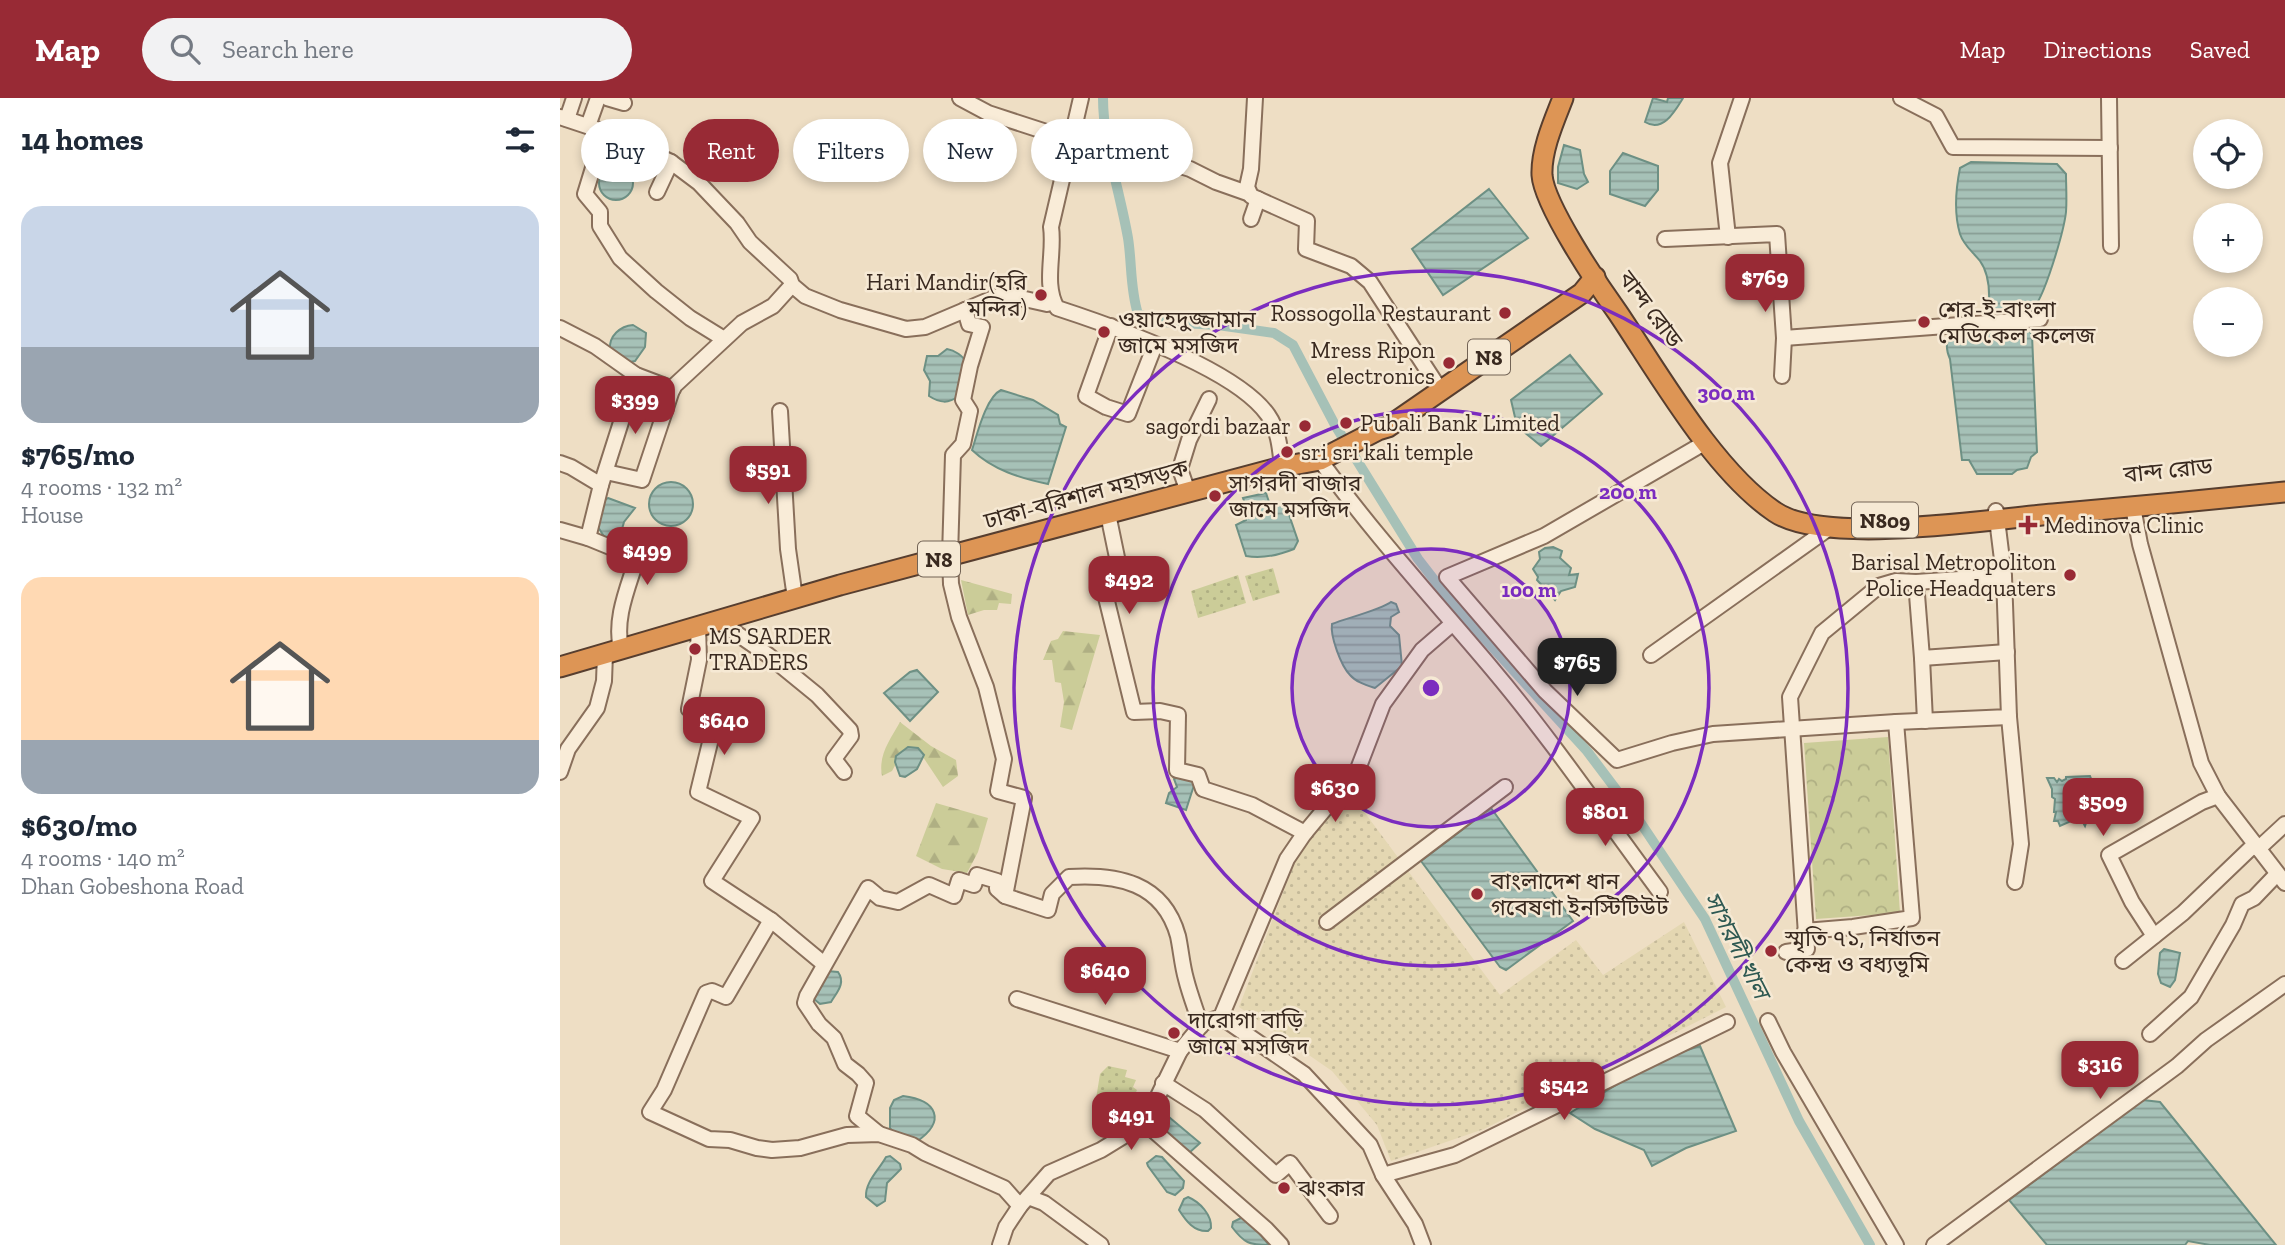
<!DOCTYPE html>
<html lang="en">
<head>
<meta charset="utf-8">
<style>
  body { margin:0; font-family:"Zilla Slab","Noto Sans Bengali",serif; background:#f2f2f3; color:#1f2937; height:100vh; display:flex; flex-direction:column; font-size:26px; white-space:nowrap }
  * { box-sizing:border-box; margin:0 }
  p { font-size:23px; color:#747a83 }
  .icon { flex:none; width:38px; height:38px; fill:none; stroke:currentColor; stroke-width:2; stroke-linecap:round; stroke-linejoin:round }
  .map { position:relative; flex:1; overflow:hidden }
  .drawer { display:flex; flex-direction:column; background:#fff; width:560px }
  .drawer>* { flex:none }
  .top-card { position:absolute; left:21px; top:21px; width:665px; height:63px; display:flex; gap:14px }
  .fabs { position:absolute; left:1633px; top:21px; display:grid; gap:14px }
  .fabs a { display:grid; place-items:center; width:70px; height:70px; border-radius:50%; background:#fff; box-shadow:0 4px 10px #0003; font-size:35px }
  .price { position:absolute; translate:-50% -60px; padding:0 16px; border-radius:14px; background:#982a35; color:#fff; font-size:23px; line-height:46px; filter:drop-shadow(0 2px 4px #0008) }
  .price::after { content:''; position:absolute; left:50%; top:42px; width:21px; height:16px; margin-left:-10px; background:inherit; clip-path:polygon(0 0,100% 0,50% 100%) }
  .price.on { background:#222; color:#fff }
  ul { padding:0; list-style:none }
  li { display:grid; align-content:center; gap:14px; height:371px; padding:0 21px }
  li span { display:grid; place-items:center; height:217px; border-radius:21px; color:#555 }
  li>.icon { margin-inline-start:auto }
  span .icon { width:126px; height:126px; fill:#fffc; stroke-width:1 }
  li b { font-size:30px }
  h2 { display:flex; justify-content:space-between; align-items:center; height:84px; padding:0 21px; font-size:30px }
  .pill { padding:0 24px; border-radius:32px; background:#fff; box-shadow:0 4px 10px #0003; font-size:24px; line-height:63px }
  .pill.on { background:#982a35; color:#fff }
  header { display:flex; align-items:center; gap:42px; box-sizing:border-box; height:98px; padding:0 35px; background:#982a35; color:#fff }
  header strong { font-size:33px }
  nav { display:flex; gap:38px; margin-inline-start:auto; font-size:24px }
  .search { width:490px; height:63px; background:#f2f2f3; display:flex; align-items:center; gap:18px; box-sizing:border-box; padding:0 24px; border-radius:38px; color:#747a83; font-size:26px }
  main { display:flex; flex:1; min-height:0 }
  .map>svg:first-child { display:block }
</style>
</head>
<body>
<header>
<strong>Map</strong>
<div class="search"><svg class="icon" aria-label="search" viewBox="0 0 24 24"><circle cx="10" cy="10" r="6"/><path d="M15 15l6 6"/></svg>Search here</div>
<nav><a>Map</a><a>Directions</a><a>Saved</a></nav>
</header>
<main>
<section class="drawer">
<h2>14 homes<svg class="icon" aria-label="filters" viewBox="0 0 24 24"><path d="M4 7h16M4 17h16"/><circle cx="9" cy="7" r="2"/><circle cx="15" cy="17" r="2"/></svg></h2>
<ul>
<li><span style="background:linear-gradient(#c9d6e8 65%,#9aa5b1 0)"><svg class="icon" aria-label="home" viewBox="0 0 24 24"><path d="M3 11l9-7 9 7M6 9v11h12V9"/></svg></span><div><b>$765/mo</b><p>4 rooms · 132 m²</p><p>House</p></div></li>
<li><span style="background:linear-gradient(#ffd9b3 75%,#9aa5b1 0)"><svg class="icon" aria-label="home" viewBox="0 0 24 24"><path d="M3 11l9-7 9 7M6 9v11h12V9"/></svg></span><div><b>$630/mo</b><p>4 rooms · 140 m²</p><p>Dhan Gobeshona Road</p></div></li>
</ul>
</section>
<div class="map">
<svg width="1725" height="1147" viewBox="0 0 1725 1147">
  <defs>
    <pattern id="farmland-dots" width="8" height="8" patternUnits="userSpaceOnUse" patternTransform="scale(1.75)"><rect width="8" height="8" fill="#e4d7b2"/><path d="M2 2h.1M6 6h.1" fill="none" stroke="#c4b999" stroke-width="1.8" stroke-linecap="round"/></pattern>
    <pattern id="grass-dots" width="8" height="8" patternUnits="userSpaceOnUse" patternTransform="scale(1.75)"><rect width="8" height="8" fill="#cbcc98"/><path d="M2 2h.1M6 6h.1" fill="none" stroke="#afaf83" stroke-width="1.8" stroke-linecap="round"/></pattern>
    <pattern id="forest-firs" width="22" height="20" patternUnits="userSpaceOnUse" patternTransform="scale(1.75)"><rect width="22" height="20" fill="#cbcc98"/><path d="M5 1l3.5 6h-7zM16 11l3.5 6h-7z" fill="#afaf83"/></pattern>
    <pattern id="park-crowns" width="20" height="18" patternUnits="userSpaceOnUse" patternTransform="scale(1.75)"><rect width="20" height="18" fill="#cbcc98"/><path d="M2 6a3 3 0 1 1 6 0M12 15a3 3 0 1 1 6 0" fill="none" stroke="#afaf83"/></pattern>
    <pattern id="water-rules" width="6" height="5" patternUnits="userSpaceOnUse" patternTransform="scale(1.75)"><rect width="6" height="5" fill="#a6c1b7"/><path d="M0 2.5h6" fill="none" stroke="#889d94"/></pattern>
  </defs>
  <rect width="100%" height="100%" fill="#eedec4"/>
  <polygon fill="url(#farmland-dots)" points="788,692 940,897 1016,842 1043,877 1124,824 1166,909 924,1031 831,1063 817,1027 772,973 679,909 736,761"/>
  <g fill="url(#grass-dots)">
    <polygon points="713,470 720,495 693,503 685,478"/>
    <polygon points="678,477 686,505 638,520 631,493"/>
    <polygon points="548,968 567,972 565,979 576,982 573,989 577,992 572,1003 576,1005 574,1009 569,1006 539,1004 536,1001 540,976"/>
  </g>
  <g fill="url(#forest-firs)">
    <polygon points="401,482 452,496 451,506 439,505 437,512 424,512 408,517"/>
    <polygon points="503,533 540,537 512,632 500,629 504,604 501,585 495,584 492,562 483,562 491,543 498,541"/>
    <path d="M340,624L371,648L396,662L398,678L383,689L359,653L342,655L332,673L322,678C318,657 330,642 340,624Z"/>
    <polygon points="376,705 428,720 418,754 407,775 382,771 356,758"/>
  </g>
  <polygon fill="url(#park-crowns)" points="1328,639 1340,815 1256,821 1244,645"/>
  <g fill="url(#water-rules)" stroke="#6d9084" stroke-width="2">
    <path d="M1093,0L1107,4L1108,0H1123C1115,13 1103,35 1085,24Z"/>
    <polygon points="1004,47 1020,52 1024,76 1028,84 1017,91 998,85 998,69"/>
    <polygon points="1063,55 1098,68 1098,92 1085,108 1050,96 1050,73"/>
    <path d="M1411,64L1497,66L1506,76C1506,88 1507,102 1506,114C1504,132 1484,203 1471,213C1462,220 1439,221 1428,217C1430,200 1431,178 1420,163C1413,154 1404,148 1400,136C1394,116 1396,90 1400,70Z"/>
    <circle cx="56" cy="85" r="17"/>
    <polygon points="929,91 968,140 883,197 852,151"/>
    <path d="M73,227L86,235L85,249L75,263L65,265L50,251C49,238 60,228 73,227Z"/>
    <path d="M1458,227L1467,230L1472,237L1477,354L1471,359L1467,370L1457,372L1452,376H1417L1409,362H1402L1390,261C1385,250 1386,243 1393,232Z"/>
    <path d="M387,251C394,252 404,258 406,265L399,298C388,306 380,305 369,298L370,283L364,272L367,258H378Z"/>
    <polygon points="1010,257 1042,296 981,348 957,328 951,302"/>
    <path d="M441,292L473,302L498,317L500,326L506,329L488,386C460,380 433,372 412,352C417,337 426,299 441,292Z"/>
    <circle cx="111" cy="406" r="22"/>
    <path d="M706,395L710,407L725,405L738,443L734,451C719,457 702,461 686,458L676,427L686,422L687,411L683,400Z"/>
    <polygon points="48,400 75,410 64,424 60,438 45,440 38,429 42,404"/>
    <polygon points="993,449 1002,453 1000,460 1011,470 1009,477 1018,476 1015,489 1001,493 995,502 977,482 978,479 973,471 980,461 979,454 985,450"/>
    <path d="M831,504L836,506L839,514L831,519L830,528L839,537L842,568L815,590C806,587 796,584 790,577C781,568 770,538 772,526C787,520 820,512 831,504Z"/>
    <polygon points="357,572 378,594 350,623 324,595 350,574"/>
    <polygon points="348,649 358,650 364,657 357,671 345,679 340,678 335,664 336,658"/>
    <polygon points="620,678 636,681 626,712 606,705 609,695 617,689 614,681"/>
    <polygon points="1530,678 1532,683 1529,689 1532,696 1528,708 1533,712 1530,717 1532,721 1527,722 1525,728 1520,719 1500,728 1498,723 1494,723 1496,714 1494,714 1495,701 1492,699 1492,691 1487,680 1494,680 1497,684 1499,681 1502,683 1506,681 1506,679"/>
    <polygon points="931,710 1013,823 946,872 940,869 861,763"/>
    <polygon points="1604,851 1620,855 1615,882 1610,889 1601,885 1598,876 1600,855"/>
    <path d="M267,873L278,874C286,885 277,894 271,904L260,906L254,901V897Z"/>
    <polygon points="1140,948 1176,1033 1126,1050 1092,1068 1084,1052 1035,1031 1010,1015 1099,961"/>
    <path d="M343,998C377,1002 387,1023 356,1044L334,1035L330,1030V1010L334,1002Z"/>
    <polygon points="1583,1002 1600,1004 1716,1147 1650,1147 1628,1143 1625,1147 1487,1147 1449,1102"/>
    <polygon points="597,1009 640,1045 628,1056 591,1022"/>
    <path d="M330,1058L340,1066L341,1071L327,1085L325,1103L317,1108L306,1099C305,1084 319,1072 326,1059Z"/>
    <polygon points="596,1058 602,1059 624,1083 623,1090 615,1097 607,1094 588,1068 587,1065"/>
    <path d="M628,1099C640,1104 652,1117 651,1130L648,1133C634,1134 626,1123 619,1112L624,1101Z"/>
    <path d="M685,1118L709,1147C689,1147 684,1145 672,1129L673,1124Z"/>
  </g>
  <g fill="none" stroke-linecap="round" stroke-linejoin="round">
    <path stroke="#a6c1b7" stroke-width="10" d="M543,0C543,45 560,94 568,140C572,165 570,191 578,216L603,224L658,227L714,235L733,247L775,327L858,461L893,506L1027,653L1076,718L1145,821L1239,1023L1310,1147"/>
    <defs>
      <g id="minor">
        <polyline points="47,0 64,5"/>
        <polyline points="400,0 428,15 511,42"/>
        <path d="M521,0L491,129C495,155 483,186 497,210C552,228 675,270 708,317C719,333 720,351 722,369"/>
        <polyline points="695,0 691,71 687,89 691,98 747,123 746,151 791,168 810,184 877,287"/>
        <polyline points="1341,0 1376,18 1393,49 1550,50"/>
        <polyline points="1549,0 1551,148"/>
        <polyline points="0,19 51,36 111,64 139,85 177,125 190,144 230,181 232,187 245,198 280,212 346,231 365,229 443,196 487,206 493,203"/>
        <polyline points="7,21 14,0"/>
        <polyline points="28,28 38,0"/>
        <polyline points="44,34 25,96 40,114 40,128 60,160 96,193 130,220 164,241"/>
        <polyline points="577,55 630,71 656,84 690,96"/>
        <polyline points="97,94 111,64"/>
        <polyline points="691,121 698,101"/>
        <polyline points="1168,139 1160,65 1182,0"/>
        <polyline points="1105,141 1217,136 1224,240 1222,278"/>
        <polyline points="551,228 526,298 546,309 568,316 595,247"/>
        <polyline points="0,230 35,248 76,277 113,291"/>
        <polyline points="1224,240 1480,221"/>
        <polyline points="220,313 228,451 235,500"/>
        <polyline points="1146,344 984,438 887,479 985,593 1057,662 1112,645 1153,636 1336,624 1449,619 1444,478"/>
        <path d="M760,362C813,436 875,503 933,572C992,642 1045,720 1100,794"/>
        <polyline points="0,365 11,369 41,387 28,440"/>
        <polyline points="46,374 82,382 113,289 182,225 213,208 232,187"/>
        <polyline points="41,387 76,277"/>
        <polyline points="628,394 620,371 629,342 649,301"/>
        <polyline points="1573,409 1580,446 1641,665 1658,698 1725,785"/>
        <polyline points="1436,413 1444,478 1356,484 1362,560 1447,554"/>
        <polyline points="548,416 560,474 551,478 543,487 574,614 600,613 618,617 617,672 638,677 643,691 692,707 745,735"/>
        <path d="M0,432L28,440L77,460C68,490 54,520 61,551"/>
        <polyline points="157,522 208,557 257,597 290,632 291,638 274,661 284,674"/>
        <polyline points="138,528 139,562 129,611 155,624 138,694 192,720 152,783 211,822"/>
        <polyline points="1091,557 1272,428"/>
        <polyline points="1362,560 1365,623"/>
        <polyline points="1449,619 1461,746 1455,784"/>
        <polyline points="0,674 8,651 37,610 44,583 45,556"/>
        <polyline points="1698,751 1725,726"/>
        <path d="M445,798L488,812L492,796L509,779C557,776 603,784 618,838C621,852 622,867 626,881C630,897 636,912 641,928"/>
        <polyline points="767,824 945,689"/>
        <polyline points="1245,833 1293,829 1352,820 1336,624"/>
        <polyline points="1594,838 1572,804 1549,757 1642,704 1658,698"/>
        <polyline points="1226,854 1247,851 1230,599 1262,535 1319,488 1336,483 1356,484"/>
        <polyline points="1563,863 1623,815 1694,747"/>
        <polyline points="264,866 211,822 166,899 152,893 146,895 104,992 90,1014 149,1041 170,1042 197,1050 212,1052 240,1050 287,1037 319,1036 352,1047 365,1055 444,1090 460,1108"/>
        <polyline points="457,901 620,953"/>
        <polyline points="661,919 744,976 810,1047 823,1077 855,1126 863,1147"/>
        <polyline points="1208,923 1223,954 1336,1147"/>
        <polyline points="1590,936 1631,899 1673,827 1682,806 1694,800 1717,776"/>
        <polyline points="603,985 645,1012 716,1077 730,1065 770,1118"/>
        <polyline points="585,1025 706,1131 721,1147"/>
        <polyline points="319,1036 297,1018 306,985 298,976 285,966 274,940 259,926 245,905 247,898 308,790 320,800 338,804 369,787 394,798 399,782 414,787 417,777 437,783 437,791 445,798 464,700 438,693 444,661 426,589 399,519 391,486 390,458 393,357 403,346 410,313 403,302 410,268 422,229 409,226 405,212"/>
        <polyline points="823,1077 895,1057 1167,924"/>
        <polyline points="468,1099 484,1105 541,1147"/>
        <polyline points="440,1147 446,1129 460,1108 489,1075 541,1052 585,1025 620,953 643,925 661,919 727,761 744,736 798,671 823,606 862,552 892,526"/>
        <polyline points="1374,1147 1617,968 1646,942 1725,886"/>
      </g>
      <g id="highway">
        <path d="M1003,0C994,23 981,52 982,77C984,107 1038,187 1058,215C1099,276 1154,373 1215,414C1265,448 1430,421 1493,416C1570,409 1648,402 1725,394"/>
        <polyline points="0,569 280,487 722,369 760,362 818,332 828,329 1022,195 1035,179"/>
      </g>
    </defs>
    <use href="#minor" stroke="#896f5b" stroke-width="18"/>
    <use href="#highway" stroke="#573e2f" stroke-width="23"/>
    <use href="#minor" stroke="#f9ecd8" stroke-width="14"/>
    <use href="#highway" stroke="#dd9555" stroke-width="19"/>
  </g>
  <circle cx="871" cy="590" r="139" fill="#7b2cbf" fill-opacity=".12"/>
  <g fill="none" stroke="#7b2cbf" stroke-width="3.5">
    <circle cx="871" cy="590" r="139"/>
    <circle cx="871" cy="590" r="278"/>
    <circle cx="871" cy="590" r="417"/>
  </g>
  <g fill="#982a35" stroke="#f6e9d4" stroke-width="2.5">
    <circle cx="481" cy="197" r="7"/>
    <circle cx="945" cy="215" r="7"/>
    <circle cx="1364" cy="224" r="7"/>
    <circle cx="544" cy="234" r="7"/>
    <circle cx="889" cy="265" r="7"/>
    <circle cx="786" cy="325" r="7"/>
    <circle cx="745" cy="328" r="7"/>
    <circle cx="727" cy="354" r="7"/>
    <circle cx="655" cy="398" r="7"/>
    <path d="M1464.5 416.5h7v7h7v7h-7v7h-7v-7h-7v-7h7z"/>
    <circle cx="1510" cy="477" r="7"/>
    <circle cx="135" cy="551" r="7"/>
    <circle cx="917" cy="796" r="7"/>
    <circle cx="1211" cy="853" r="7"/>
    <circle cx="614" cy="935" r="7"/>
    <circle cx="724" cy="1090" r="7"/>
  </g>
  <g text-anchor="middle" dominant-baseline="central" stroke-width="5" stroke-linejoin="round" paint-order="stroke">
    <g fill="#f6e9d4" stroke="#726355" stroke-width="2">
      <rect x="908" y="241.5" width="42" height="35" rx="5"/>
      <rect x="1292" y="404.5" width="66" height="35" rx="5"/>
      <rect x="358" y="443.5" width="42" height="35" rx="5"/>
    </g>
    <g font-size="21" font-weight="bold" fill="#39291f">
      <text x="929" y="259">N8</text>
      <text x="1325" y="422">N809</text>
      <text x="379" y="461">N8</text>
    </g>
    <g font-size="23" fill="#39291f" stroke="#f6e9d4" text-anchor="start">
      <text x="467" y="184" text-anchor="end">Hari Mandir(হরি<tspan x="467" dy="26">মন্দির)</tspan></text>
      <text x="1378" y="211">শের-ই-বাংলা<tspan x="1378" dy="26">মেডিকেল কলেজ</tspan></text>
      <text x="931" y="215" text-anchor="end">Rossogolla Restaurant</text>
      <text x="558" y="221">ওয়াহেদুজ্জামান<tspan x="558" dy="26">জামে মসজিদ</tspan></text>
      <text x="875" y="252" text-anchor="end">Mress Ripon<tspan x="875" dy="26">electronics</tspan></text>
      <text x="800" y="325">Pubali Bank Limited</text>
      <text x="731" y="328" text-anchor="end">sagordi bazaar</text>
      <text x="741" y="354">sri sri kali temple</text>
      <text x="669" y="385">সাগরদী বাজার<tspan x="669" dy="26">জামে মসজিদ</tspan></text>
      <text x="1484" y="427">Medinova Clinic</text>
      <text x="1496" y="464" text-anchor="end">Barisal Metropoliton<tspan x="1496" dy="26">Police Headquaters</tspan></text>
      <text x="149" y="538">MS SARDER<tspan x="149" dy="26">TRADERS</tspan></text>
      <text x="931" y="783">বাংলাদেশ ধান<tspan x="931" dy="26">গবেষণা ইনস্টিটিউট</tspan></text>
      <text x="1225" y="840">স্মৃতি ৭১, নির্যাতন<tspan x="1225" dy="26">কেন্দ্র ও বধ্যভূমি</tspan></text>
      <text x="628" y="922">দারোগা বাড়ি<tspan x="628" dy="26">জামে মসজিদ</tspan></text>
      <text x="738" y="1090">ঝংকার</text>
    </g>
    <g font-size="23" fill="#39291f" stroke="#f6e9d4">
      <text transform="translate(1091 211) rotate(53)">বান্দ রোড</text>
      <text transform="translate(1608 372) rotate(-6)">বান্দ রোড</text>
      <text transform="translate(526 396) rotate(-15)">ঢাকা-বরিশাল মহাসড়ক</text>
    </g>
    <g font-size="24" font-style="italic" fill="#2e5952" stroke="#f6e9d4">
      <text transform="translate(1177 847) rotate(63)">সাগরদী খাল</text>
    </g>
  </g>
  <circle cx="871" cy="590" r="10" fill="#7b2cbf" stroke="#f6e9d4" stroke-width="3.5"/>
  <g font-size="21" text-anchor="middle" font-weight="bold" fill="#7b2cbf" stroke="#f6e9d4" stroke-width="5" stroke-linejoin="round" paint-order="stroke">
    <text x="1166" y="302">300 m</text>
    <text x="1068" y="401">200 m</text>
    <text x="969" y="499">100 m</text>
  </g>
</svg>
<div class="fabs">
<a><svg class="icon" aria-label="locate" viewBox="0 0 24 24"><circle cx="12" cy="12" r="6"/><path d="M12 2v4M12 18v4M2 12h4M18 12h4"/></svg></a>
<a>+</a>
<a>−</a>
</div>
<b class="price" style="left:1205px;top:216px">$769</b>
<b class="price" style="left:75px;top:338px">$399</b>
<b class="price" style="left:208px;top:408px">$591</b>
<b class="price" style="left:87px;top:489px">$499</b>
<b class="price" style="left:569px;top:518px">$492</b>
<b class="price on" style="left:1017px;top:600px">$765</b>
<b class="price" style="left:164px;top:659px">$640</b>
<b class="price" style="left:775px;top:726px">$630</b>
<b class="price" style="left:1543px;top:740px">$509</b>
<b class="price" style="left:1045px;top:750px">$801</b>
<b class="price" style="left:545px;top:909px">$640</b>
<b class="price" style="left:1540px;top:1003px">$316</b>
<b class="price" style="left:1004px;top:1024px">$542</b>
<b class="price" style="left:571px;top:1054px">$491</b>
<div class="top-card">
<a class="pill">Buy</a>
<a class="pill on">Rent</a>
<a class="pill">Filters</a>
<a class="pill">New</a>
<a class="pill">Apartment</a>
</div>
</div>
</main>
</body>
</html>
